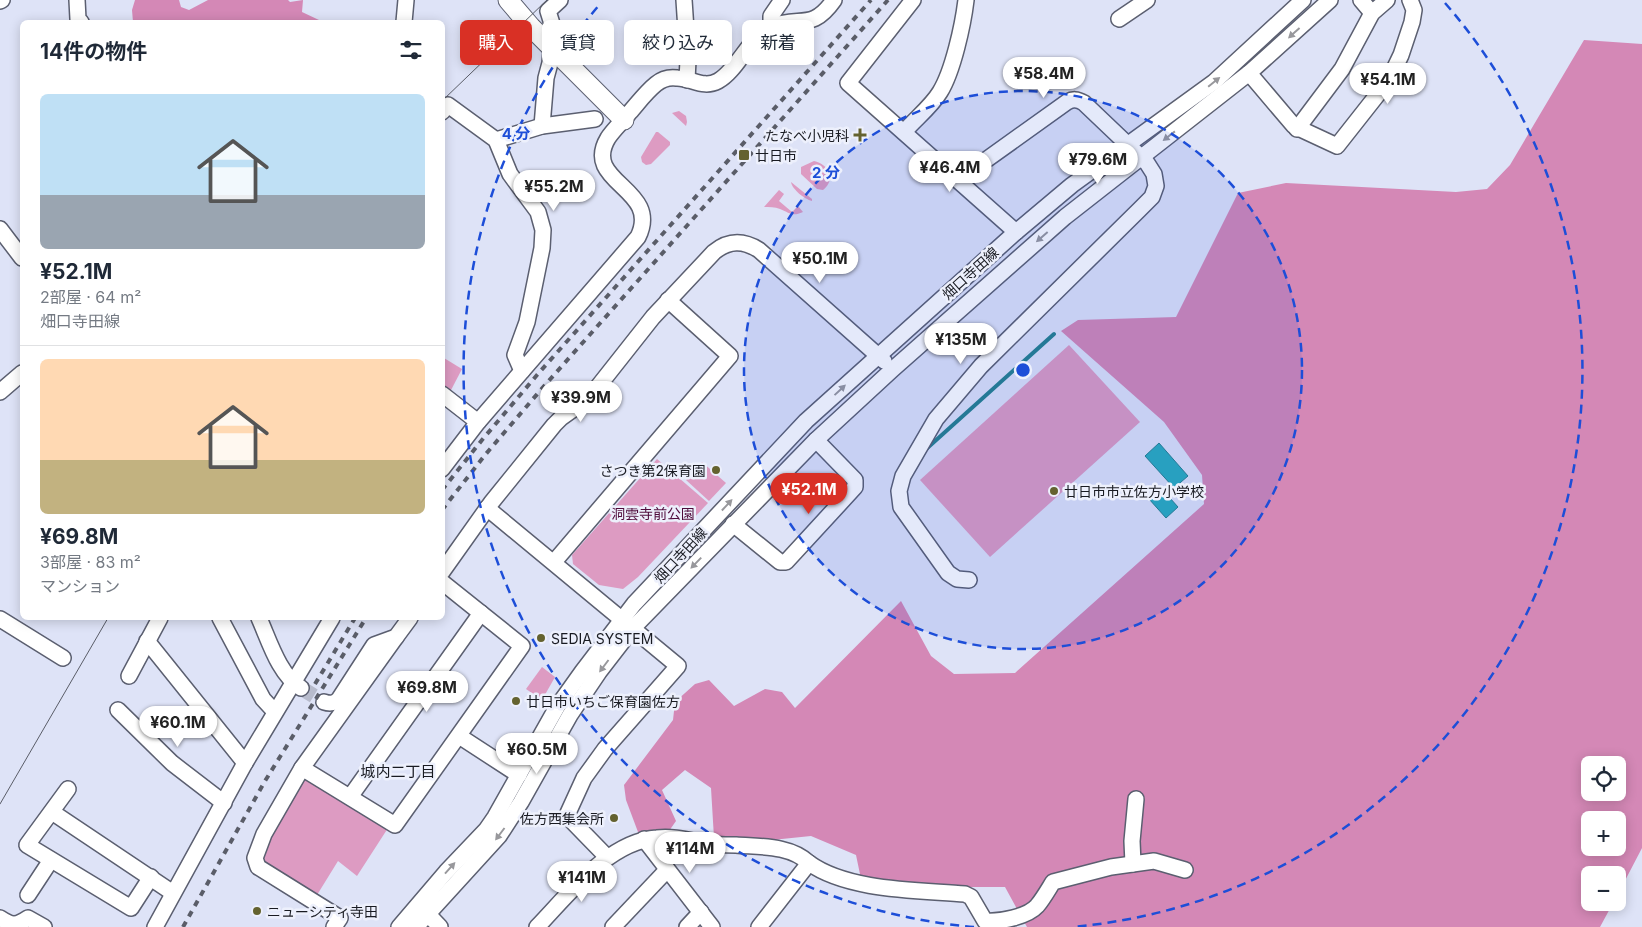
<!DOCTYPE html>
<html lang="ja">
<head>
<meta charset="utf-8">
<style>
  body { margin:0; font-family:Inter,"Noto Sans JP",sans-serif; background:#f6f6f7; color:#1f2937; height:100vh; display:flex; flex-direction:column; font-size:19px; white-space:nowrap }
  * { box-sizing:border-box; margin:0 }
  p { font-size:16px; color:#747a83 }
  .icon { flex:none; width:28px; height:28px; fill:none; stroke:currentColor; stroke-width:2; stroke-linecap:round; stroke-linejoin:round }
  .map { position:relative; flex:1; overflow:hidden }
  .sheet { position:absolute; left:20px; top:20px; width:425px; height:600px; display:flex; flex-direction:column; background:#fff; border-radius:8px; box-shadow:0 2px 12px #0003 }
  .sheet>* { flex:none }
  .guide { position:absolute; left:460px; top:20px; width:475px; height:45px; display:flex; gap:10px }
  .fabs { position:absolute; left:1581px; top:756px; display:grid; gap:10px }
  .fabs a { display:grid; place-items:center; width:45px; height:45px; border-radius:8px; background:#fff; box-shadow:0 2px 12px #0003; font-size:25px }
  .price { position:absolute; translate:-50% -42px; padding:0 11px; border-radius:18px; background:#fff; color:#222; font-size:16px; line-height:32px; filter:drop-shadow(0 1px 2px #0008) }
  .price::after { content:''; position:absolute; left:50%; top:30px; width:15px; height:11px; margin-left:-8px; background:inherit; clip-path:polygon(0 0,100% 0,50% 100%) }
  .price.current { background:#d93025; color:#fff }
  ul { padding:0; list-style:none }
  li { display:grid; align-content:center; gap:10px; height:265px; padding:0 20px }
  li+li { border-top:1px solid #e0e1e3 }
  li span { display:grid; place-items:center; height:155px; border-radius:8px; color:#555 }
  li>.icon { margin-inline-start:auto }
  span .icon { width:90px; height:90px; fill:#fffc; stroke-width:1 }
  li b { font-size:21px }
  h2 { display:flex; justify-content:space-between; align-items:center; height:60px; padding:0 20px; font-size:21px }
  .tag { padding:0 18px; border-radius:8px; background:#fff; box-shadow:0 2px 12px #0003; font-size:18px; line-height:45px }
  .tag.current { background:#d93025; color:#fff }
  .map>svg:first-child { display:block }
</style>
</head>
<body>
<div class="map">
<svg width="1642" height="927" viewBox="0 0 1642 927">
  <rect width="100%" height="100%" fill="#dee3f7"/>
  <g fill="#dd9bc2">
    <polygon points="679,111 686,116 687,122 686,126 672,113"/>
    <polygon points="656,132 658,132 670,142 670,145 651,164 646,165 642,162 641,157"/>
    <path d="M814,161C829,164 836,180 823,190L817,189L801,174V167Z"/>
    <path d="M791,182L812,199V201C804,199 792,189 791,182Z"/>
    <path d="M779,190L784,194L779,201L792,212L798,206L803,212C792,217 790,213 780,209C775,207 769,207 764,207Z"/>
    <polygon points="1069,345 1140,422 990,557 920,480"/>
    <polygon points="444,358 462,369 450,392 443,387"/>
    <polygon points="657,459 708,503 638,577 623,589 599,585 573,564 572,555"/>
    <polygon points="702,462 726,483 709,501 686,480"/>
    <polygon points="542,667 555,677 542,700 526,689"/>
    <polygon points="307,779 388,828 357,876 338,861 317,895 266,865 263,855 269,838 299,782"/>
  </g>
  <g fill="#d488b6" fill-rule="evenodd">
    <polygon points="135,0 179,0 181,7 189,10 208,0 288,0 290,2 303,0 302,12 319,20 319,22 133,22 132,10"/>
    <path d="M1584,40L1642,44V848L1618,894V875H1590V902L1613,903L1600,927H1027L1005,887H968L861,879L856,855L811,836L772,840L714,838L711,788L685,770L662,790L676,821L669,831L638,832L626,800L624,785L673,720L675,702L695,684L709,680L734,706L765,689L782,692L795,708L901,601L931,656L954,674L1015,673L1204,504L1202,475L1164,422L1061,331L1078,320L1176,317L1238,193L1286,183L1456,192L1487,189L1510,165ZM1590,765H1618V792H1590ZM1590,820H1618V848H1590Z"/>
  </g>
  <g fill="#2aacbd" stroke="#25808e">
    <polygon points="1159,443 1188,476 1174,488 1145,456"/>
    <polygon points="1161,488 1178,507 1166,518 1149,499"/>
  </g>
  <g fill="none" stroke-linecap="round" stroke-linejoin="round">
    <polyline stroke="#25808e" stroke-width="4" points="924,451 1054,334"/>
    <polyline stroke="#b7bbcc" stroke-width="15" stroke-dasharray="15 8" stroke-linecap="butt" points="301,688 324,702"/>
    <defs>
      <g id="minor">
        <polyline points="77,0 78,19 81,22"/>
        <polyline points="684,0 688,60 687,80"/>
        <polyline points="913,0 848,83 1016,232"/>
        <polyline points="1361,0 1372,13"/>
        <polyline points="0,1 2,0"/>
        <polyline points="1119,19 1147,0"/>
        <polyline points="404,22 406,0"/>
        <polyline points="771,27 771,16 782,0"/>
        <polyline points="1249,73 1294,126 1337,146 1389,80 1401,55 1412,22 1414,10 1410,0"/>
        <polyline points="442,112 448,105 496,140 510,174 538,212 543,230 542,248 527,322 515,355 522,371"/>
        <polyline points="542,126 546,78 550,63 553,27 548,11 560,0"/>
        <polyline points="1297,129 1342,69 1372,13 1387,0"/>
        <path d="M904,132C915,119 931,107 940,92C953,71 963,25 966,0"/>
        <polyline points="496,140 542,126 595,119"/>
        <path d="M958,180L1067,102C1073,99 1077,99 1084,103L1147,163L1154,174L1156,186L1152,197L1139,210L981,366L936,419L903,476L899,491L901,507L948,573L957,579L969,580"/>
        <polyline points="0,229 22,258"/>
        <polyline points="0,392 22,373"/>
        <polyline points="442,394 478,422"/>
        <path d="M442,469L478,422L638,237C662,188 581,183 608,138C614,129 623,121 630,112C638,103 646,92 656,84C662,79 670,77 677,78C692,78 703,89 718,81C738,70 749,37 771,27C799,14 811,33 834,0"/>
        <polyline points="487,508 678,666 605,749 584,778 568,813 569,818 607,857"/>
        <polyline points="733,524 780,562 786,562 855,487 855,480 816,440"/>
        <polyline points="554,562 730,356 668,300"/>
        <path d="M442,572L491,503L554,425L561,418L589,398L653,317L714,252C729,240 743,240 759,250L884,361"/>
        <polyline points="220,618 263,699 275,712"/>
        <path d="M259,618C269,640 279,675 301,688"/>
        <polyline points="0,619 63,658"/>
        <polyline points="396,637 302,768 395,825 522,646 442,582"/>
        <polyline points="147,641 245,763"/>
        <polyline points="129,676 160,618"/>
        <path d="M324,702C330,704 334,704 339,699L374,645L396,637L410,618"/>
        <polyline points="118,710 172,763 224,803"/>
        <polyline points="459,736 519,775"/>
        <polyline points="302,768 264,834 255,858 258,867 340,918 334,927"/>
        <polyline points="68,789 27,845 131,908 151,877"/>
        <polyline points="350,797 481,613"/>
        <polyline points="52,812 173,893"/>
        <polyline points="644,839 712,927"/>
        <polyline points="1133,864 1132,841 1136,799"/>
        <polyline points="28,895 51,860"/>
        <polyline points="422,908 440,927"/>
        <path d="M0,918C12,926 16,926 28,918L44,927"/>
        <polyline points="155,927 245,763 332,618"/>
        <polyline points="399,927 446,872 486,830 495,817 557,707 582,672 634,604 806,421 1016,232 1072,185 1214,82 1303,0"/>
        <polyline points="416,927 499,836 521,802 570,715 599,672 633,628 816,440 893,369 1065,217 1249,73 1330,0"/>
        <path d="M537,927C569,894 609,841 657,838C672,836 687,840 702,843C713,845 725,845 736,845C761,847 790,845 809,863"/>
        <polyline points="613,927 667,870"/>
        <polyline points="687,927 701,912"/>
        <path d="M759,927L809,863C848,891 918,890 965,894L971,897L985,921C1000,922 1027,917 1037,906C1043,899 1048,890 1053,882L1111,867L1154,861L1185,870"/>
      </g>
      <polyline id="major" points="508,0 531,27 624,120"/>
    </defs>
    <use href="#minor" stroke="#5b5f70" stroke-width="18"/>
    <use href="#major" stroke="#5b5f70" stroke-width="21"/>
    <use href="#minor" stroke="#fff" stroke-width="15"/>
    <use href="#major" stroke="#fff" stroke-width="19"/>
    <g stroke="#5a5d68" stroke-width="1">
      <polyline points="442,101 547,0"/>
      <polyline points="0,804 108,618"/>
    </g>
    <g stroke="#5a5d68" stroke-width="4" stroke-dasharray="6 6" stroke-linecap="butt">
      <polyline points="442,490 482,440 537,375 871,0"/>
      <polyline points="442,510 485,455 545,385 888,0"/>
      <polyline points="315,684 355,618"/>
      <polyline points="183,927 265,781 366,618"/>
    </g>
  </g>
  <defs><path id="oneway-solid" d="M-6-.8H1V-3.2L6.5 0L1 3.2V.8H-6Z" transform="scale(1.25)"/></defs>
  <g fill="#98989c">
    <use href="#oneway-solid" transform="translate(1294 33) rotate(138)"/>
    <use href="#oneway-solid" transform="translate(1214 82) rotate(-39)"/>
    <use href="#oneway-solid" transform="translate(1169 136) rotate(142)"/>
    <use href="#oneway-solid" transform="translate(1042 237) rotate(139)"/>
    <use href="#oneway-solid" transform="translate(840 390) rotate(-43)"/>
    <use href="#oneway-solid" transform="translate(727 505) rotate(-47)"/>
    <use href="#oneway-solid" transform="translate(696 563) rotate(134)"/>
    <use href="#oneway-solid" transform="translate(604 666) rotate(127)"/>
    <use href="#oneway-solid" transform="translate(500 834) rotate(127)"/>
    <use href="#oneway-solid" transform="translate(450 868) rotate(-48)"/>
  </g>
  <circle cx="1023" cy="370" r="279" fill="#1d4ed8" fill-opacity=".12"/>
  <g fill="none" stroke="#1d4ed8" stroke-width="2.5" stroke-dasharray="9 6">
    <circle cx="1023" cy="370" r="279"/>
    <path d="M974 927A559 559 0 0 1 601 3M1445 3A559 559 0 0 1 1072 927"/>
  </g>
  <g fill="#64622f" stroke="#edf0fc" stroke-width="2">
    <path d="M857.5 127.5h5v5h5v5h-5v5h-5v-5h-5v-5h5z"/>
    <rect x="738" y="149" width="12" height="12" rx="2.5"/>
    <circle cx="716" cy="470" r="5"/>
    <circle cx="1054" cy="491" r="5"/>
    <circle cx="541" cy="638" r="5"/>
    <circle cx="516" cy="701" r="5"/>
    <circle cx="614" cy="818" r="5"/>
    <circle cx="257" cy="911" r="5"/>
  </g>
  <g text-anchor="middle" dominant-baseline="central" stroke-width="5" stroke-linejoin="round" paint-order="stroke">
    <g font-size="14" fill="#191b22" stroke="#edf0fc" text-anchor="start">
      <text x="849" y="135" text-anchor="end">たなべ小児科</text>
      <text x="755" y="155">廿日市</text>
      <text x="706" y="470" text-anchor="end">さつき第2保育園</text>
      <text x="1064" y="491">廿日市市立佐方小学校</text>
      <text x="551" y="638">SEDIA SYSTEM</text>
      <text x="526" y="701">廿日市いちご保育園佐方</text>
      <text x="604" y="818" text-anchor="end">佐方西集会所</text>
      <text x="267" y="911">ニューシティ寺田</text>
    </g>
    <g font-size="14" fill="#191b22" stroke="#edf0fc">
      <text transform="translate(970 273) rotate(-42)">畑口寺田線</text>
      <text transform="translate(680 555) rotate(-47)">畑口寺田線</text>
    </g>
    <g font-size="14" fill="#4f0b3b" stroke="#edf0fc">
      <text x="653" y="513">洞雲寺前公園</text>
    </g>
    <g font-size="15" fill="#191b22" stroke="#edf0fc">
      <text x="398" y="771">城内二丁目</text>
    </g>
  </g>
  <circle cx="1023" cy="370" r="8" fill="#1d4ed8" stroke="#edf0fc" stroke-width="2.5"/>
  <g font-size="15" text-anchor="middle" font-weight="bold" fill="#1d4ed8" stroke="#edf0fc" stroke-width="5" stroke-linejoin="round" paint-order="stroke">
    <text x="516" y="139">4 分</text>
    <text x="826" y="178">2 分</text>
  </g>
</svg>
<div class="fabs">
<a><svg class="icon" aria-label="locate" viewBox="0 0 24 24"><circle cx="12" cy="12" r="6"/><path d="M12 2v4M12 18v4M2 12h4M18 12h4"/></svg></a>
<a>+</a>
<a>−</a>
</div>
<b class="price" style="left:1044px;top:99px">¥58.4M</b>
<b class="price" style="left:1388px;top:105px">¥54.1M</b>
<b class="price" style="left:1098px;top:185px">¥79.6M</b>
<b class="price" style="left:950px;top:193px">¥46.4M</b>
<b class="price" style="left:554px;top:212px">¥55.2M</b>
<b class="price" style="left:820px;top:284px">¥50.1M</b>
<b class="price" style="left:961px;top:365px">¥135M</b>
<b class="price" style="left:581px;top:423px">¥39.9M</b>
<b class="price current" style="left:809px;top:515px">¥52.1M</b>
<b class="price" style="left:427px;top:713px">¥69.8M</b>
<b class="price" style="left:178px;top:748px">¥60.1M</b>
<b class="price" style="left:537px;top:775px">¥60.5M</b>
<b class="price" style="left:690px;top:874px">¥114M</b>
<b class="price" style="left:582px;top:903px">¥141M</b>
<div class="guide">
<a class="tag current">購入</a>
<a class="tag">賃貸</a>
<a class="tag">絞り込み</a>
<a class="tag">新着</a>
</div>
<section class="sheet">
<h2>14件の物件<svg class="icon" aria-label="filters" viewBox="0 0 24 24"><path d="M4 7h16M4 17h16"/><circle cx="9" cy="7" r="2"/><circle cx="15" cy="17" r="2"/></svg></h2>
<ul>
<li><span style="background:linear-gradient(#bfe0f5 65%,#9aa5b1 0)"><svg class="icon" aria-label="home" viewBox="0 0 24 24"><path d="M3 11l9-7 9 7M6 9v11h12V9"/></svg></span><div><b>¥52.1M</b><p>2部屋 · 64 m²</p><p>畑口寺田線</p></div></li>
<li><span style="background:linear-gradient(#ffd9b3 65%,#c2b280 0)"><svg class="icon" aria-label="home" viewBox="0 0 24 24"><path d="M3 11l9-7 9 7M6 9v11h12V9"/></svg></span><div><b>¥69.8M</b><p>3部屋 · 83 m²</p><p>マンション</p></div></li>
</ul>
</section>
</div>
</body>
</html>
